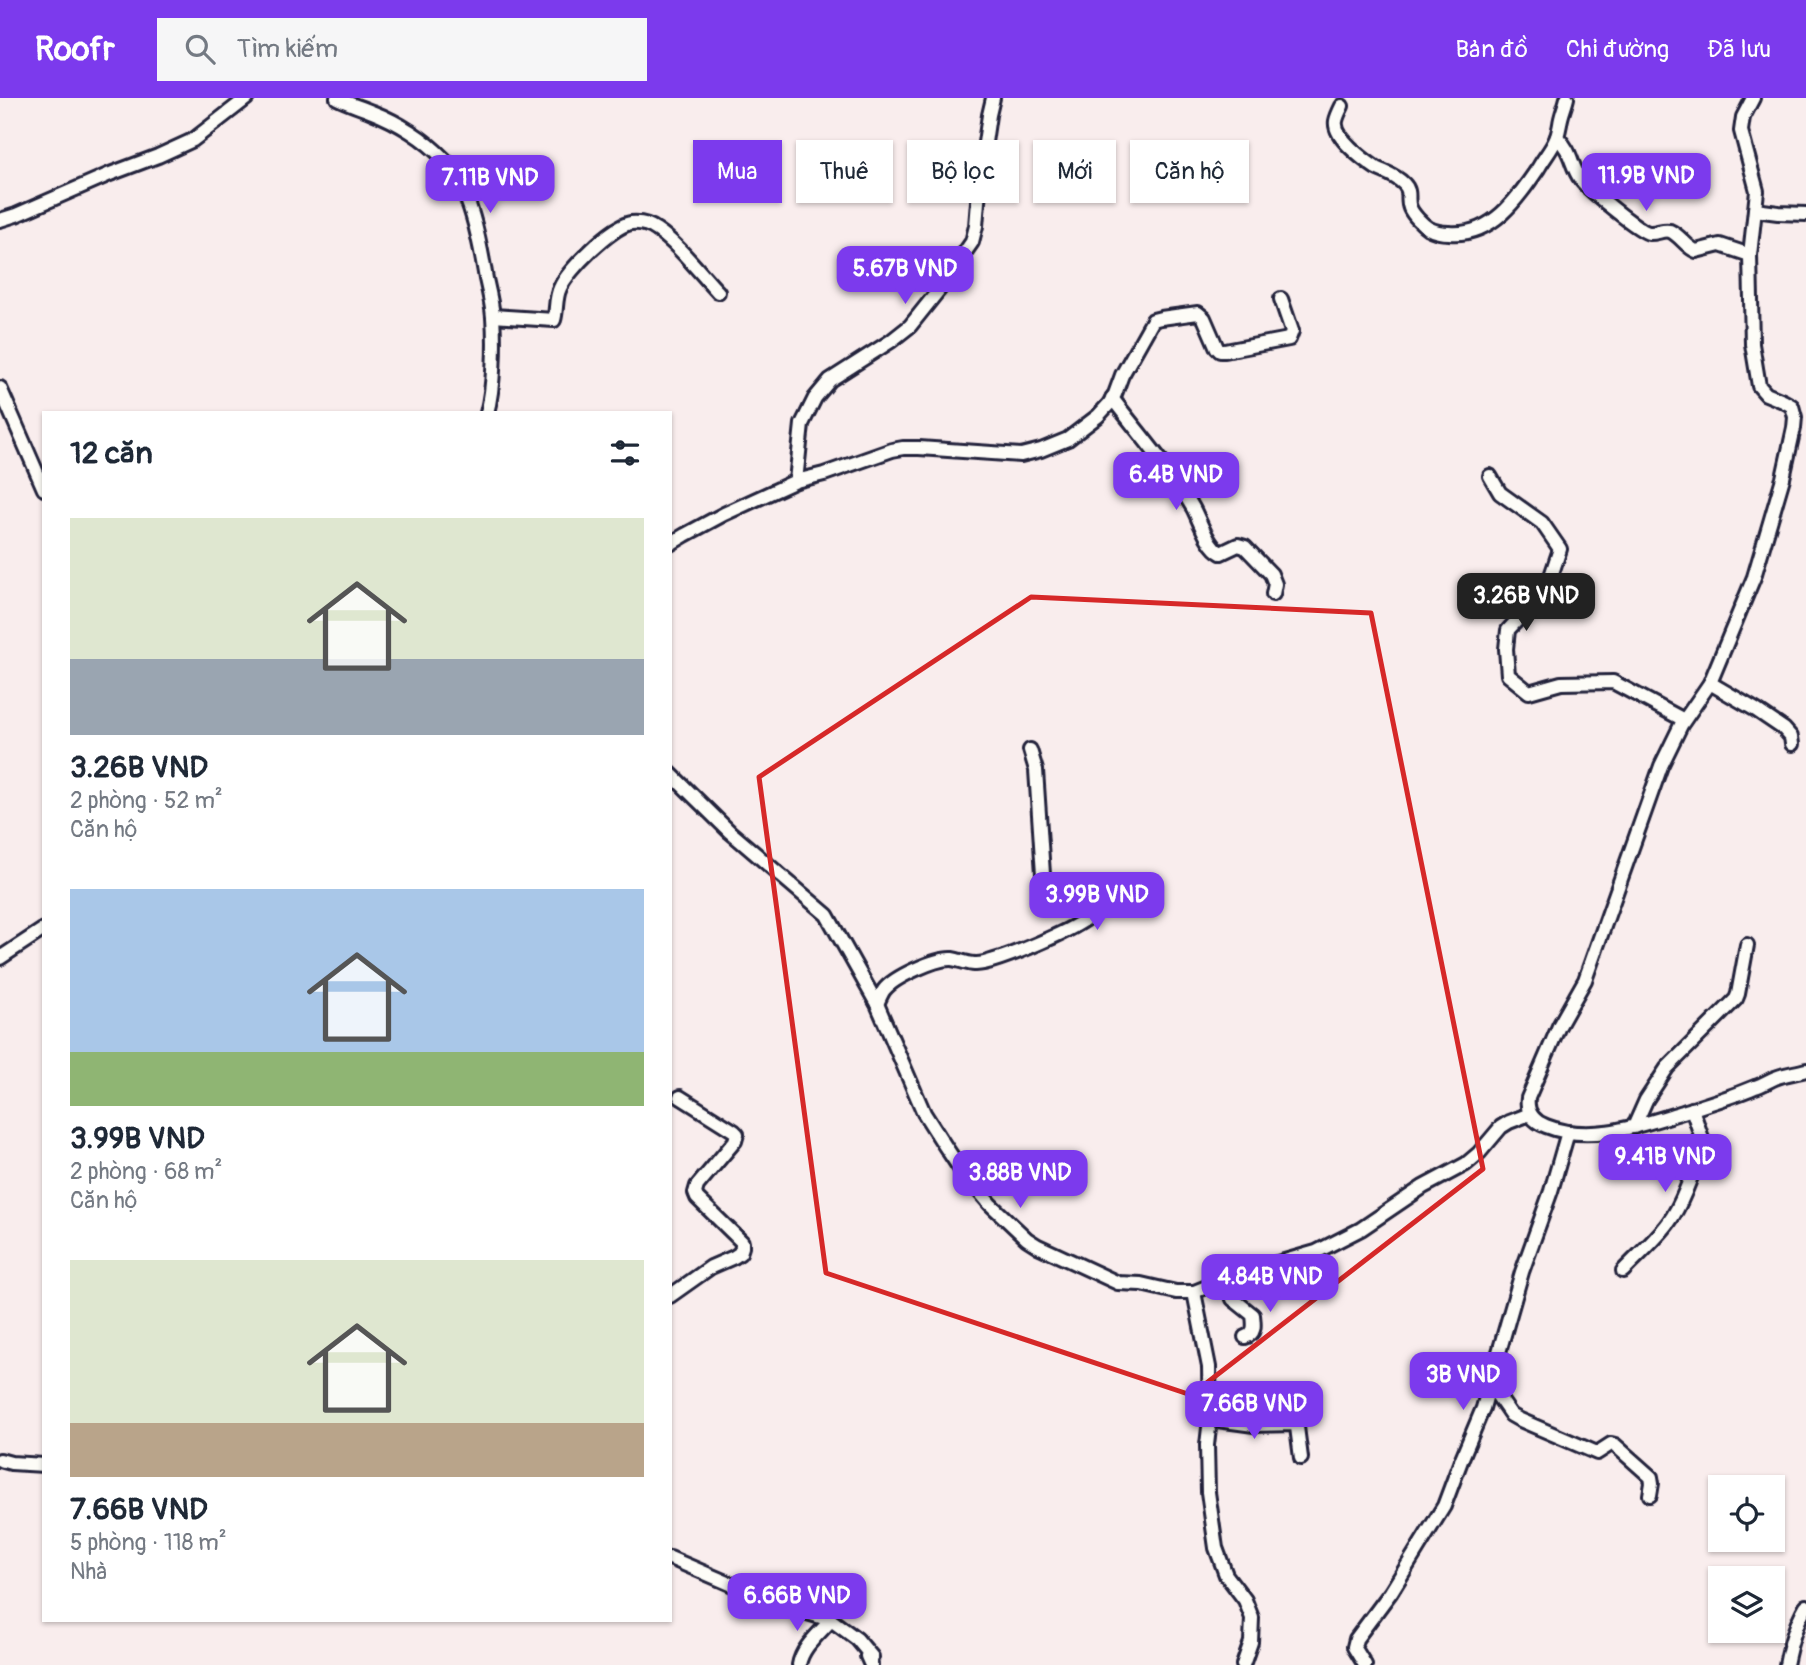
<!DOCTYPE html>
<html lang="vi">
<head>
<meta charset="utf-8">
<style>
  body { margin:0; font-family:Pangolin,sans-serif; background:#f6f6f7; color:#1f2937; height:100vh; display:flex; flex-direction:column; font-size:26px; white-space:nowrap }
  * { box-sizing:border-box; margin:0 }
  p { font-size:23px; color:#747a83 }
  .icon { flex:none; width:38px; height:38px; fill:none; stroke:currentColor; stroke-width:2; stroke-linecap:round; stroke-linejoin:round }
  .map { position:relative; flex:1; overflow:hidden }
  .sheet { position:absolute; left:42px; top:313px; width:630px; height:1211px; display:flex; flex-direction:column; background:#fff; border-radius:0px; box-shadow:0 2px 5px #0004 }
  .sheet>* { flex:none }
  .top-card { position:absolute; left:693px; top:42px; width:665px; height:63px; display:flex; gap:14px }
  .tools { position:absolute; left:1708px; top:1377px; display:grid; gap:14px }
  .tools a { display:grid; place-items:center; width:77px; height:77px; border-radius:0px; background:#fff; box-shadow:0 2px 5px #0004; font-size:35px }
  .price { position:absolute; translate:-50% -60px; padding:0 16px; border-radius:14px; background:#7c3aed; color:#fff; font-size:23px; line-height:46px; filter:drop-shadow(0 2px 4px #0008) }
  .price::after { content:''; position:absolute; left:50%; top:42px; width:21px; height:16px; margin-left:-10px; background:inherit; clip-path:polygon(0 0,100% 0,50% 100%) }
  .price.current { background:#222; color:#fff }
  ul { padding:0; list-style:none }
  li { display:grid; align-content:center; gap:14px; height:371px; padding:0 28px }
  li span { display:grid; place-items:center; height:217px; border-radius:0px; color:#555 }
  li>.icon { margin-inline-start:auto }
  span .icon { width:126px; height:126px; fill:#fffc; stroke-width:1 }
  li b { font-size:30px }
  h2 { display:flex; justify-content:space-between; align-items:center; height:84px; padding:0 28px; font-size:30px }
  .pill { padding:0 24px; border-radius:0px; background:#fff; box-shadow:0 2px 5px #0004; font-size:24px; line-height:63px }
  .pill.current { background:#7c3aed; color:#fff }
  header { display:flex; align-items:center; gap:42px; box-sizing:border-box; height:98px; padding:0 35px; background:#7c3aed; color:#fff }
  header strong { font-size:33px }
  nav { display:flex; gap:38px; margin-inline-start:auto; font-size:24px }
  .search { width:490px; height:63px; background:#f6f6f7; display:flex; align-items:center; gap:18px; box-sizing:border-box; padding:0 24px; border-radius:0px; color:#747a83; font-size:26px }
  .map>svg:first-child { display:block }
</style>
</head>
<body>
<header>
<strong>Roofr</strong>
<div class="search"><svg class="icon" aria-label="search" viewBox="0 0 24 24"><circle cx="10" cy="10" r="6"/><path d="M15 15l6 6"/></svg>Tìm kiếm</div>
<nav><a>Bản đồ</a><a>Chỉ đường</a><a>Đã lưu</a></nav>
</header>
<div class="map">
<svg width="1806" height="1567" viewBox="0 0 1806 1567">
  <rect width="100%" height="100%" fill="#f9eded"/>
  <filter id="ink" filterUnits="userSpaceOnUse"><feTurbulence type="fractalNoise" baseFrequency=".0143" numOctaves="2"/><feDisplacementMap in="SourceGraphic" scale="14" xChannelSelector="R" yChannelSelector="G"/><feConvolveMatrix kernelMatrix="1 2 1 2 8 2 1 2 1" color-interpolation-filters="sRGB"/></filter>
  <g filter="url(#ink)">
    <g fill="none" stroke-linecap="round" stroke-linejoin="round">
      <defs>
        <g id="minor">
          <path d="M337,0C349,6 360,9 372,14C398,24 425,41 444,61C470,89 480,144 486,181C489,194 492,206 493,219C495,246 494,289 487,315"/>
          <path d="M1753,0L1743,19L1741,33L1757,93L1750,157L1752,246L1759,288L1766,296L1783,303L1792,308L1795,319L1794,330L1783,380L1754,479L1710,585L1681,627L1661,668L1585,882L1559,928L1528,1000C1526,1014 1533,1023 1546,1028C1591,1046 1640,1027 1683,1014C1707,1006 1732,999 1755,989C1762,987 1768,983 1775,980C1784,976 1796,975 1806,972"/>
          <path d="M1342,8C1340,12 1337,18 1336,23C1333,39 1364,62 1376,70C1386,75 1395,77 1404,86C1412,94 1406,101 1410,110C1413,117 1422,126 1428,130C1435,134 1441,135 1449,135C1492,139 1518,100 1539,69C1544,60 1552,51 1556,41C1558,37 1559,31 1560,26C1561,17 1565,9 1567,0"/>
          <path d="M1557,39C1573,55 1570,67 1581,82C1588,91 1640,134 1649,135C1656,136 1663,131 1670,133C1680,137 1686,149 1696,153L1720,147L1750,157"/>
          <polyline points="1755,112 1778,115 1806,116"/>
          <polyline points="0,122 16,117 110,76 158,58 193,42 247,0"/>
          <path d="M493,218L554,222C557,212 555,200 560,190C567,173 612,128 631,125C640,124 650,127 657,132C678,146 700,175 718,194"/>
          <polyline points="0,290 44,391"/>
          <path d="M1112,300C1140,337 1170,370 1193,410C1200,423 1208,449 1221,455L1238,447L1245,449L1271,476L1275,486L1273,496"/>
          <polyline points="1490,378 1500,395 1542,425 1560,451 1547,490 1508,532 1506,551 1508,577 1529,594 1561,585 1613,584 1684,622"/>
          <polyline points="796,383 802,326 815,300 830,282 891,243 910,228 938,193 972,144 976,128 980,79 989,17 993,0"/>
          <polyline points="670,446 685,437 724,416 796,383 824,376 892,352 903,350 919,350 1021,357 1041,352 1068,341 1098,318 1109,306 1115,296 1122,277 1153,222 1161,220 1198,215 1204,220 1217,250 1220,253 1225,253 1289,241 1292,233 1281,201"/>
          <polyline points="1710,585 1756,612 1784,631 1791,639 1792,646"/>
          <polyline points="670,675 730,734 827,817 877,906 924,1015 945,1048 961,1072 990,1106 1027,1141 1038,1148 1118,1185 1141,1186 1176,1194 1194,1194 1239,1176 1316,1154 1361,1131 1423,1089 1466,1066 1479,1055 1501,1029 1509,1024 1530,1016"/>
          <polyline points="0,860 44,831"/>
          <path d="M877,906C879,902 881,896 884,892C894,879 936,860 952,861C964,863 971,868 984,865C1006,860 1078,831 1092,816C1088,782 1059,804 1044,791L1036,672L1030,652"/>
          <polyline points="1634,1029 1646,1002 1667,970 1736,901 1738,896 1747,847"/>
          <path d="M1623,1173C1638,1157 1656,1142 1669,1124C1683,1105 1696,1066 1703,1043L1692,1011"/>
          <path d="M1226,1181L1233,1201L1253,1217C1254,1226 1256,1236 1245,1239"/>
          <polyline points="1194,1194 1209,1269 1210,1321 1207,1347 1208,1394 1216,1450 1226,1477 1245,1502 1252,1520 1251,1544 1243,1567"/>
          <polyline points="670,1198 711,1169 734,1159 740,1155 742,1149 742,1144 697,1100 695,1095 697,1088 735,1043 737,1036 734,1033 680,999"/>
          <polyline points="1491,1288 1511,1317 1518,1321 1597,1355 1611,1346 1615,1347 1651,1379 1652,1385 1650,1397"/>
          <polyline points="1210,1321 1254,1327 1294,1326 1297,1329 1301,1360"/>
          <polyline points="0,1362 11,1365 44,1367"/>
          <polyline points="670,1460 777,1506 831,1522 857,1541 872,1559 867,1558 871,1567"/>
          <path d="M799,1567C802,1549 819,1536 831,1522"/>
          <polyline points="1365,1567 1354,1549 1356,1541 1391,1494 1444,1408 1462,1360 1483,1310 1522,1174 1551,1093 1568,1034"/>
          <path d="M1786,1567C1790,1546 1795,1527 1806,1508"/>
        </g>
      </defs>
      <use href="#minor" stroke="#22223b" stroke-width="18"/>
      <use href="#minor" stroke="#fdfcf7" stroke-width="12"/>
    </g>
  </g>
  <path fill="none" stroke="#d62828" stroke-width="5" stroke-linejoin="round" d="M1031,499L1371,515L1483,1071L1191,1297L826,1175L759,679Z"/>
</svg>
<div class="tools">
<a><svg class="icon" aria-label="locate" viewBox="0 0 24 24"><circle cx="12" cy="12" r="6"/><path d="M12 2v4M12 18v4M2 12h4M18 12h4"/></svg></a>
<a><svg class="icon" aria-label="layers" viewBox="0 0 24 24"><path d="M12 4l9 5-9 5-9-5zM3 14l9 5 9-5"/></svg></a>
</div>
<b class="price" style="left:1646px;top:115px">11.9B VND</b>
<b class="price" style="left:490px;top:117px">7.11B VND</b>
<b class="price" style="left:905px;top:208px">5.67B VND</b>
<b class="price" style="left:1176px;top:414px">6.4B VND</b>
<b class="price current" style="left:1526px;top:535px">3.26B VND</b>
<b class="price" style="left:1097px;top:834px">3.99B VND</b>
<b class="price" style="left:1665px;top:1096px">9.41B VND</b>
<b class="price" style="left:1020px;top:1112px">3.88B VND</b>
<b class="price" style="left:1270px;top:1216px">4.84B VND</b>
<b class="price" style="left:1463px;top:1314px">3B VND</b>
<b class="price" style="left:1254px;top:1343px">7.66B VND</b>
<b class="price" style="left:797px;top:1535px">6.66B VND</b>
<div class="top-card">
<a class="pill current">Mua</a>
<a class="pill">Thuê</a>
<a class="pill">Bộ lọc</a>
<a class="pill">Mới</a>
<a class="pill">Căn hộ</a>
</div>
<section class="sheet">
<h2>12 căn<svg class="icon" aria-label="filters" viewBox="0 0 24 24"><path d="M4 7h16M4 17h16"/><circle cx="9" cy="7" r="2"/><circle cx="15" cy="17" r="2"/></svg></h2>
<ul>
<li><span style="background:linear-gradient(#dfe7d0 65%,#9aa5b1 0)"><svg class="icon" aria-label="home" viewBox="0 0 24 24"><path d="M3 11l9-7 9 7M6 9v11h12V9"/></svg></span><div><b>3.26B VND</b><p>2 phòng · 52 m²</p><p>Căn hộ</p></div></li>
<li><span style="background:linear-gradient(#a9c7e8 75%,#8fb573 0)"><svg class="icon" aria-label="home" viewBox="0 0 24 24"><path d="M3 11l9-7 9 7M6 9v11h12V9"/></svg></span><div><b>3.99B VND</b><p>2 phòng · 68 m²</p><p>Căn hộ</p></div></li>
<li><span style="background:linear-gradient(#dfe7d0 75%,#b9a48a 0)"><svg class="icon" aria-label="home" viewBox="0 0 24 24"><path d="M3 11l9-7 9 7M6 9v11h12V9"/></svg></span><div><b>7.66B VND</b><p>5 phòng · 118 m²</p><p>Nhà</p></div></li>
</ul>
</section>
</div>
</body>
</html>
